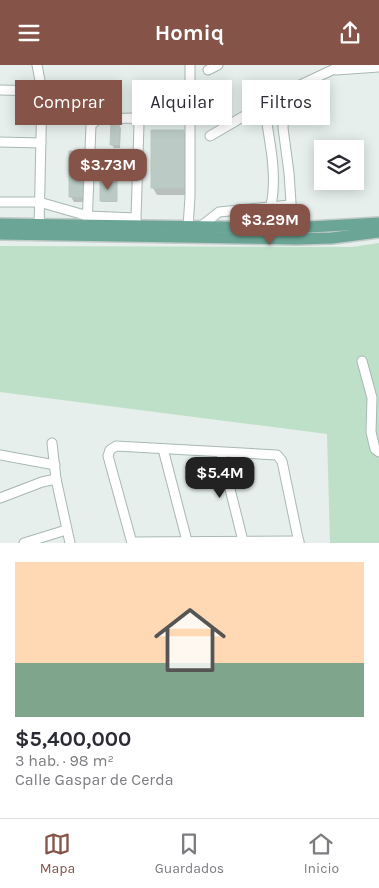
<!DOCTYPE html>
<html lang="es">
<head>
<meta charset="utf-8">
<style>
  body { margin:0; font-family:Karla,sans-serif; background:#f7f7f7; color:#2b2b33; height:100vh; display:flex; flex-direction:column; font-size:19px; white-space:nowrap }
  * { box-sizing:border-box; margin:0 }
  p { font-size:16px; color:#7c7c81 }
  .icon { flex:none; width:28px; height:28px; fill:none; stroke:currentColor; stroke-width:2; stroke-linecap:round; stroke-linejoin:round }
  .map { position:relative; height:478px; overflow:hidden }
  .drawer { display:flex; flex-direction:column; background:#fff; flex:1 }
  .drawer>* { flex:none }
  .guide { position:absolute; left:15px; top:15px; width:350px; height:45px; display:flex; gap:10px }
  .controls { position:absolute; left:314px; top:75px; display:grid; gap:10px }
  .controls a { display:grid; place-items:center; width:50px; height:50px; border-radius:0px; background:#fff; box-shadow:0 2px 12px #0003; font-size:25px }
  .price { position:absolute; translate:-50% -42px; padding:0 11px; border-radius:10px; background:#855347; color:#fff; font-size:16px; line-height:32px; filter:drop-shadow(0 1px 2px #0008) }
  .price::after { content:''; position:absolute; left:50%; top:30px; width:15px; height:11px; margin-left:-8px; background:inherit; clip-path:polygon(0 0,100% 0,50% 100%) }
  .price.active { background:#222; color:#fff }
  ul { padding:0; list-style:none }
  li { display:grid; align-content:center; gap:10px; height:265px; padding:0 15px }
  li+li { border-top:1px solid #e1e1e2 }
  li span { display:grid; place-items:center; height:155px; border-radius:0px; color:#555 }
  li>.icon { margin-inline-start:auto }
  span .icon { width:90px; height:90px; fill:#fffc; stroke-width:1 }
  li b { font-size:21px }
  .tag { padding:0 18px; border-radius:0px; background:#fff; box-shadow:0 2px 12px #0003; font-size:18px; line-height:45px }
  .tag.active { background:#855347; color:#fff }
  header { display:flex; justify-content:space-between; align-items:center; height:65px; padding:0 15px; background:#855347; color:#fff; font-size:22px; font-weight:700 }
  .dock { display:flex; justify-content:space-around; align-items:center; height:70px; border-top:1px solid #e1e1e2; background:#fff; font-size:14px; color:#7c7c81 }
  .dock a { display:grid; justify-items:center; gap:2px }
  .dock .active { color:#855347 }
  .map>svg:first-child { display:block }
</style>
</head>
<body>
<header><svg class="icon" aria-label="menu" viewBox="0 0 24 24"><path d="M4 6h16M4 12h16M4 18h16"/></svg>Homiq<svg class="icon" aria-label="share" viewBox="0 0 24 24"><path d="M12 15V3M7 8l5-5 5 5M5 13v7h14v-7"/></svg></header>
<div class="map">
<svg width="379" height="478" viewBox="0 0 379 478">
  <rect width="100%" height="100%" fill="#e6efeb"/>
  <polygon fill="#bfe0c8" points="379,178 379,478 330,478 327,369 0,327 0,181 352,182"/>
  <g fill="#0003">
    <polygon points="183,33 186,39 187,55 153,55 150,49"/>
    <polygon points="119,60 121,63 120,83 114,83 112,80"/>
    <polygon points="183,66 188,73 188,130 157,130 153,123"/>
    <polygon points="116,86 118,89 118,98 102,99 100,96"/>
    <polygon points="82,87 86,92 86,137 74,137 71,132"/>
    <polygon points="116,116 117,137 102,137 101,135"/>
  </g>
  <g fill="#bbcac4" stroke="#b8c9c2">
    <rect x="148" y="32" width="36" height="18"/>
    <polygon points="111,58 119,58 119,80 110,80"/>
    <polygon points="151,65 184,65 185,123 151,123"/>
    <polygon points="98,85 117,85 117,95 99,96"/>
    <polygon points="69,86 83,86 84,132 69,132"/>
    <rect x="100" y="115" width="17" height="21"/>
  </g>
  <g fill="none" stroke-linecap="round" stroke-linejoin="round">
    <defs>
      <g id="minor">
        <polyline points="37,0 42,26 39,164"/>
        <polyline points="208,5 218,0"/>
        <polyline points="336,5 379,2"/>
        <polyline points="0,25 42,26"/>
        <polyline points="285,27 283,63 289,108 293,168"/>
        <polyline points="210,71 285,27 343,0"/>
        <polyline points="0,77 41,78"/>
        <polyline points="0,137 39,137 88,151 136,153 136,157"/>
        <polyline points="87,161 91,60 98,54 133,53 139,59 136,153"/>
        <polyline points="188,162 190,132 190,0"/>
        <polyline points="200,162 219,147 290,140"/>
        <path d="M262,168C260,157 270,146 272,135C277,104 268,70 264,39"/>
        <polyline points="362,296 372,333 371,367 375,384 379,387"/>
        <polyline points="52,378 56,414 70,478"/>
        <polyline points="163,384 187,476"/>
        <polyline points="221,388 243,476"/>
        <polyline points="0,390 55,400"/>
        <polyline points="0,433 42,417 56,414"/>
        <polyline points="132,477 299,476"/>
        <polyline points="24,478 66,465"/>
        <polyline points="132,478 108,391 110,385 116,381 277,390 282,396 299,478"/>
      </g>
      <g id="major">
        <polyline points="0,159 293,163 379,158"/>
        <polyline points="0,169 297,174 332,173 379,167"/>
      </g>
    </defs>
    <use href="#minor" stroke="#a8b8b2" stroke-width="11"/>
    <use href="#major" stroke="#c2cac8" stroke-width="14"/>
    <use href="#minor" stroke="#fff" stroke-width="9"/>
    <use href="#major" stroke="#6aa596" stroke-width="11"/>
  </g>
</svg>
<div class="controls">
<a><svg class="icon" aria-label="layers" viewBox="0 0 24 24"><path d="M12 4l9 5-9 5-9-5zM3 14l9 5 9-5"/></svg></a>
</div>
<b class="price" style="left:108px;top:126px">$3.73M</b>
<b class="price" style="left:270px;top:181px">$3.29M</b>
<b class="price active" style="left:220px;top:434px">$5.4M</b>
<div class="guide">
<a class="tag active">Comprar</a>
<a class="tag">Alquilar</a>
<a class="tag">Filtros</a>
</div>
</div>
<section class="drawer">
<ul>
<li><span style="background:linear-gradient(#ffd9b3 65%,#7fa58c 0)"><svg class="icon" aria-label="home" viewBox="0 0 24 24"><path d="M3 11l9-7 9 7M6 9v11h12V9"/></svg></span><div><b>$5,400,000</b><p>3 hab. · 98 m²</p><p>Calle Gaspar de Cerda</p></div></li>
</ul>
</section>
<nav class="dock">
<a class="active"><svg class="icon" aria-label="map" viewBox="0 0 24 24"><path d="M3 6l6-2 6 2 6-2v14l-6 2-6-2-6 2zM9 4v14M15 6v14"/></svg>Mapa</a>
<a><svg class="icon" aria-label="saved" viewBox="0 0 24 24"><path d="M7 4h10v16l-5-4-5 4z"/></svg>Guardados</a>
<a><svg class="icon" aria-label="home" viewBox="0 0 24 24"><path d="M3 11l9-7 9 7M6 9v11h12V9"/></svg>Inicio</a>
</nav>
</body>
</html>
